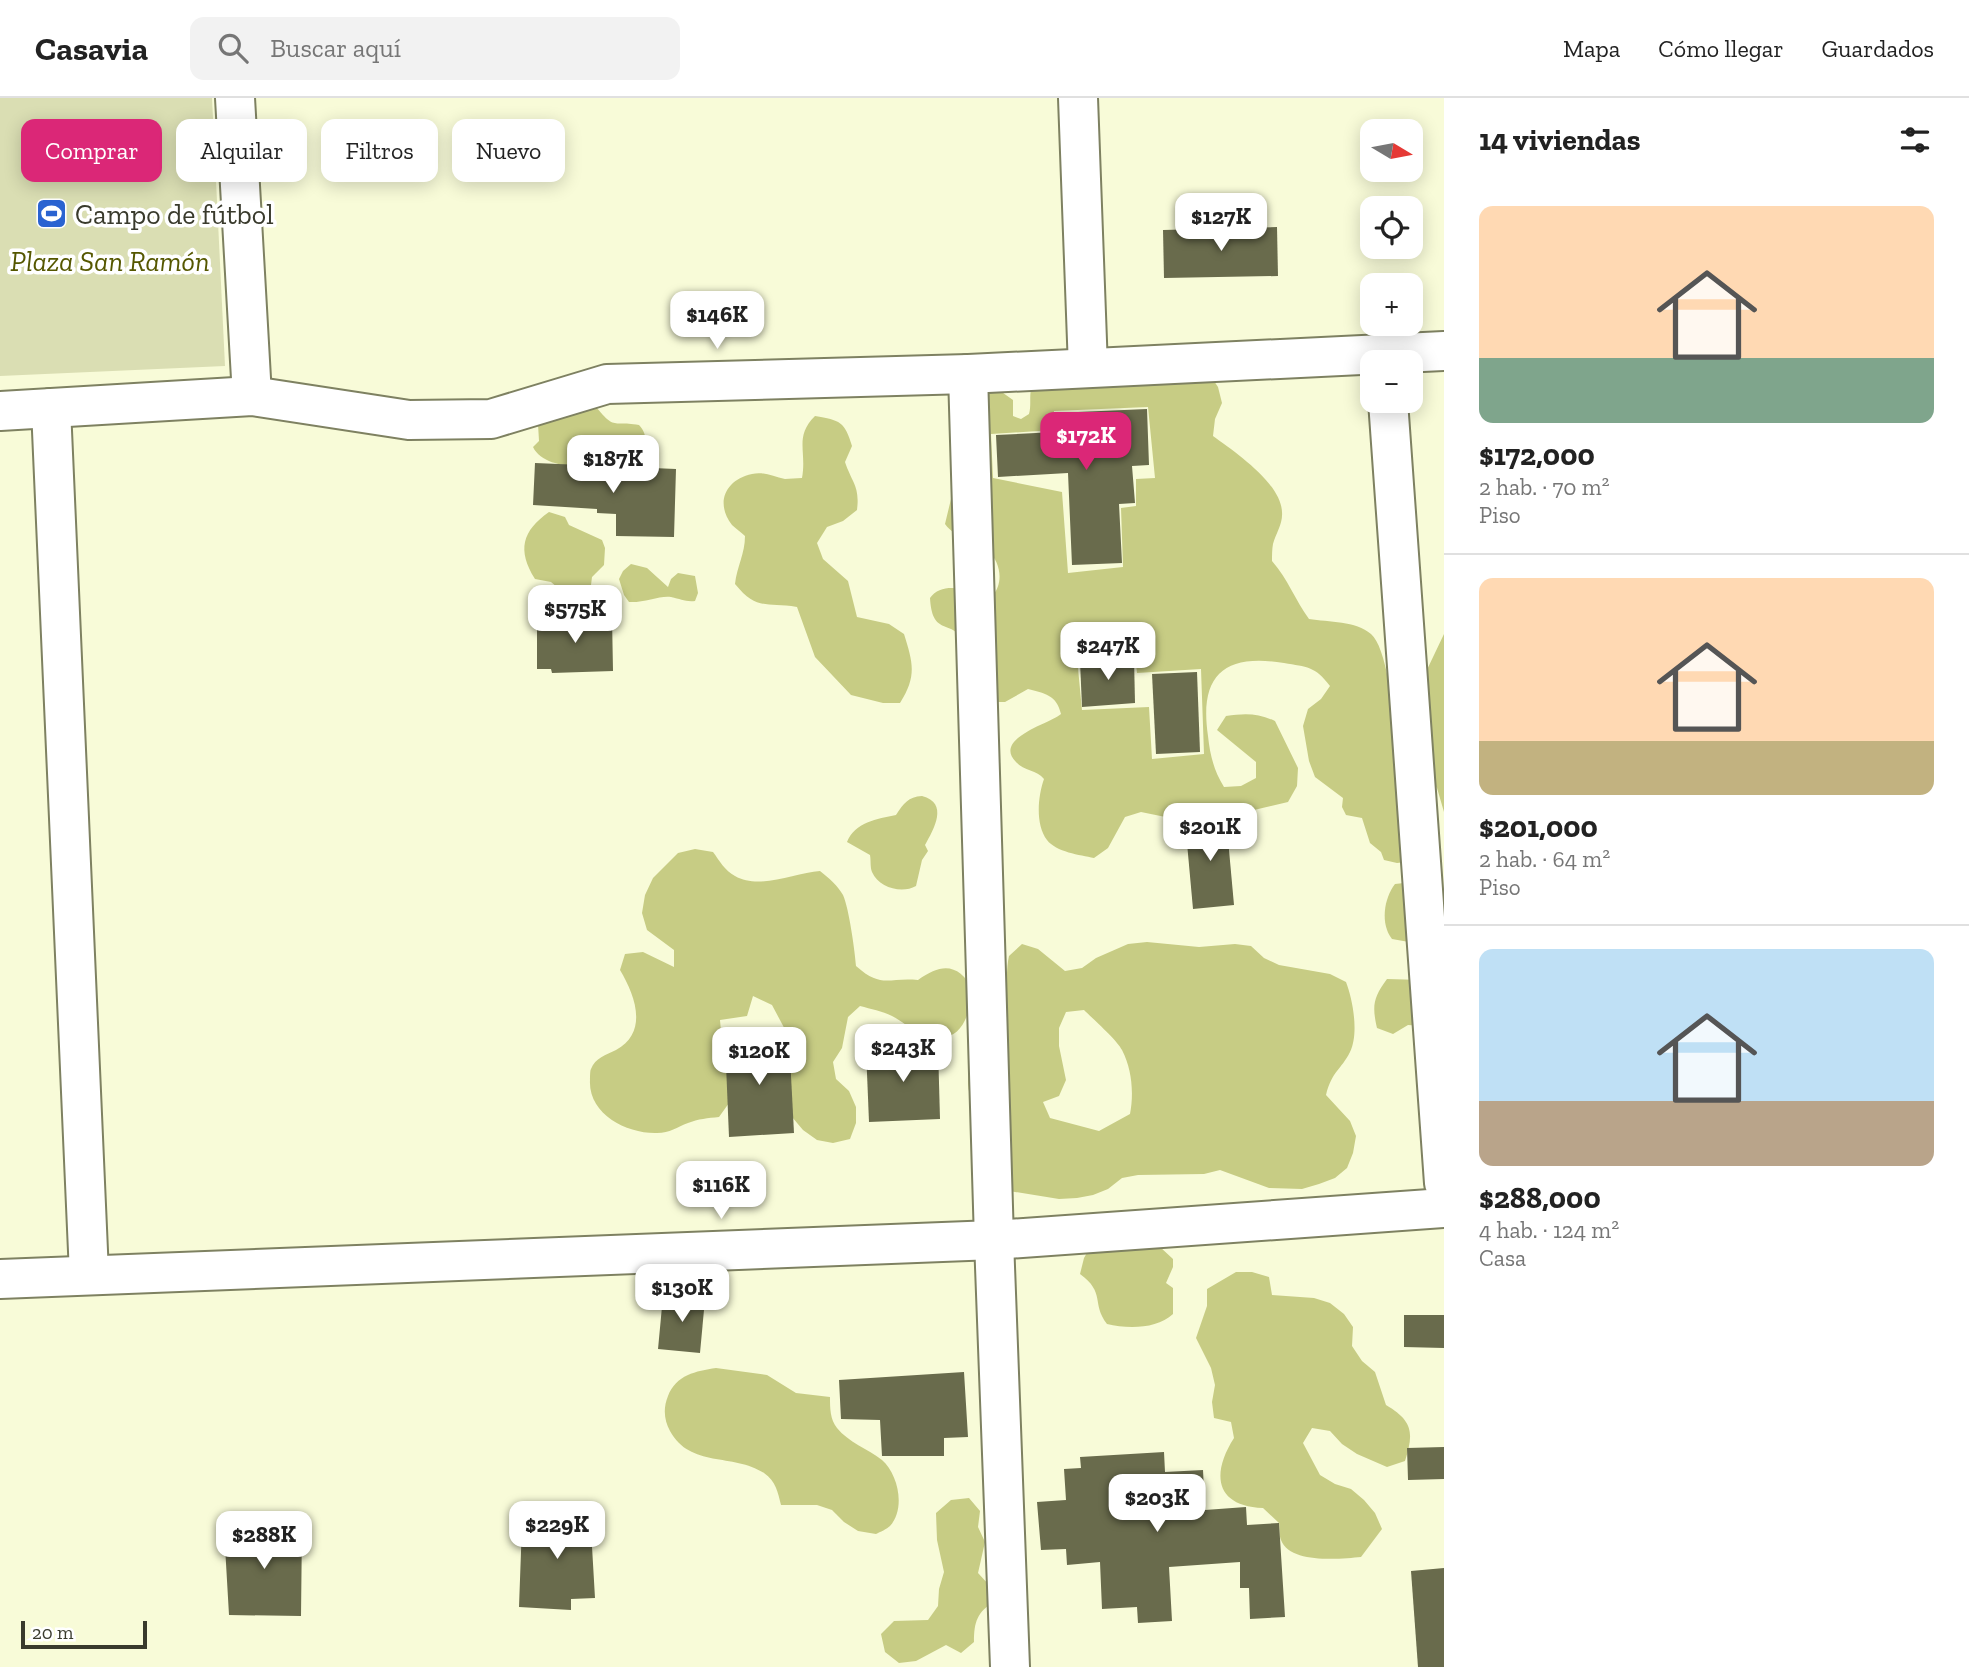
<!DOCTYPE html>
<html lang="es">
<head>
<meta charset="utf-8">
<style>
  body { margin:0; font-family:"Zilla Slab",serif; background:#f2f2f2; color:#222; height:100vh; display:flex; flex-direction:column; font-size:26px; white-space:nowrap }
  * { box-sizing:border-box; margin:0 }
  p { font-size:23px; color:#767676 }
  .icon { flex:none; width:38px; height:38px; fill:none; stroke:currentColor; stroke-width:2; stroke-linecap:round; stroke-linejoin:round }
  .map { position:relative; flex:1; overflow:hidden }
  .sheet { display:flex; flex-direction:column; background:#fff; width:525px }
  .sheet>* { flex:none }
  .top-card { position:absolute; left:21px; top:21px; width:665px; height:63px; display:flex; gap:14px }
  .needle { width:46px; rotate:100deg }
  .buttons { position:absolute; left:1360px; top:21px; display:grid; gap:14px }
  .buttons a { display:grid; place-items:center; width:63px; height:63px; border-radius:14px; background:#fff; box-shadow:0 4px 18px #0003; font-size:35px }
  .scale { position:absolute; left:21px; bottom:18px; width:126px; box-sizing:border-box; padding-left:7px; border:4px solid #393a2c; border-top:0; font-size:19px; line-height:24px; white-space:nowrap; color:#393a2c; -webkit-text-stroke:5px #fff; paint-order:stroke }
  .price { position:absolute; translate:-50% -60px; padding:0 16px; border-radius:14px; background:#fff; color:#222; font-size:23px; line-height:46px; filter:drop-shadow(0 2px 4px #0008) }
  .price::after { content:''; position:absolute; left:50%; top:42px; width:21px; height:16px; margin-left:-10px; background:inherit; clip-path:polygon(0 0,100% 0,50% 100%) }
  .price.current { background:#db2777; color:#fff }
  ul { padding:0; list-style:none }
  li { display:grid; align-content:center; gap:14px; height:371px; padding:0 35px }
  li+li { border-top:2px solid #e0e0e0 }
  li span { display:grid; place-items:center; height:217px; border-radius:14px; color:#555 }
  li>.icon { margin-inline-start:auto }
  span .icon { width:126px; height:126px; fill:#fffc; stroke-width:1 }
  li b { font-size:30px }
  h2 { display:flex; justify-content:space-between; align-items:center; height:84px; padding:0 35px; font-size:30px }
  .tag { padding:0 24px; border-radius:14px; background:#fff; box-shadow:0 4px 18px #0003; font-size:24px; line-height:63px }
  .tag.current { background:#db2777; color:#fff }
  header { display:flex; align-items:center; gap:42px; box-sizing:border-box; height:98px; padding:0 35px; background:#fff; border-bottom:2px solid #e0e0e0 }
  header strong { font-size:33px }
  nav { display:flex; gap:38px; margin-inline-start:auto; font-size:24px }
  .search { width:490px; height:63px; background:#f2f2f2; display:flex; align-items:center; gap:18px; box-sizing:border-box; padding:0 24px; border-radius:14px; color:#767676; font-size:26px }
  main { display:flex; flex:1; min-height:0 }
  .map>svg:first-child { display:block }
</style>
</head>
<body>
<header>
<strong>Casavia</strong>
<div class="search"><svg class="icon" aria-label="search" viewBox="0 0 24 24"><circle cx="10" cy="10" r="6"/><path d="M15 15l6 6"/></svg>Buscar aquí</div>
<nav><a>Mapa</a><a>Cómo llegar</a><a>Guardados</a></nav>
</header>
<main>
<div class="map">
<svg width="1444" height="1569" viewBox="0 0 1444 1569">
  <rect width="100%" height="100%" fill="#f8fbd8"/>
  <polygon fill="#dadeb3" points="0,0 212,0 225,268 0,278"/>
  <g fill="#c7cc84" fill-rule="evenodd">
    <path d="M1208,274L1218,289L1222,305L1215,321L1213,338C1235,354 1281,385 1282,414C1283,426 1276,435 1273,446C1272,451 1272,457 1272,463C1288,481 1295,502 1309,521C1329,524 1356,523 1371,536C1397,558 1402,723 1406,764L1397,765L1384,762L1381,754L1370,745L1362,720L1346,717L1342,709L1343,700L1315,679L1309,663L1303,628L1308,611L1321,601L1330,588C1315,568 1307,569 1284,565C1224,555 1199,577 1208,638C1210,657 1214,673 1224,689L1241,688L1256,680V664L1217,632L1226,618C1245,615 1258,615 1275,623L1298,670L1297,688L1288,704L1254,712L1251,729L1235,739L1220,733L1211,718L1196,710L1185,723L1141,714L1125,719L1108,750L1094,760C1080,757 1056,754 1047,742C1035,726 1038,698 1044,681C1037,672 1024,673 1016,664C992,640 1052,625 1061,616C1057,597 1044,595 1028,591L1005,604H996C985,583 976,559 962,540C949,522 932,537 930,500C943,481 973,494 992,498C1004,486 1001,464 988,453C974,442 956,441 945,426L951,401L956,394L989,285L1013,302V318L1021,321L1029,316C1032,305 1028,296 1033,285ZM1148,309L1155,380L1136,381V408L1121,410L1123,469L1068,475L1062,394L993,380L991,336L1053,332L1054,313ZM1135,556L1137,575L1201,571L1204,656L1152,661L1149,609L1082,612L1077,560Z"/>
    <path d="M596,309C616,333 612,322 639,327C649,338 646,347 635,357L615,351L598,352L577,368C562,368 540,364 533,349L539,343L538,326Z"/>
    <path d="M815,318C840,322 845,324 852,348L845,364C852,385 860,388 857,412L843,423L827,429L817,445L823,461L848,483L857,519L889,526L904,536C913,565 917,578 900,605H883L851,597L815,559L797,509C766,504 757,513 735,486C737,468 745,456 745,438C741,434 736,431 732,427C715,405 725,382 752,376C764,373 773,379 785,381C790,381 796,380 802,380C807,353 794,339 815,318Z"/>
    <path d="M549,414L565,419L569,427L602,442L605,450L604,467L592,479L590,495L582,497L564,495L551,484L535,481C517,452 522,433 549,414Z"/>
    <path d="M631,466L647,470L668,489L671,481L678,475L695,478L698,495L695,503C685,504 681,501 671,499C661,497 644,505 629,504L624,497L619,481L623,473Z"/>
    <polygon points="1444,536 1444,714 1437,690 1425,677 1424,578"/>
    <path d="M922,698C949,705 934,731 925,747L928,753L922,762L916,788C902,796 879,790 872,774C870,769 871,762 870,757L847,744C855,724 877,721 896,717C904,705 908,699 922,698Z"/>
    <path d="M695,751L713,754C719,762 725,773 735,778C759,792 795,775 820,773C829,780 838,788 843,797C849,810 855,854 856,868C882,891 888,879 918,882C943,864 959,866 974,893C967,924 959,950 921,935C910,931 902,923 892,918C882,913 871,911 860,908L848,919L842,950L833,964L836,981L849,993L856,1009V1025L850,1041L833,1045L817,1042L803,1032L792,1019L789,966L792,949L789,939L772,907L753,898L747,918L720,922L723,956L730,990L729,1005L719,1019C708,1020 698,1021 688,1025C677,1029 670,1035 657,1035C627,1036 588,1016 590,982C590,980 590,972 591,971C595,960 606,957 616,952C649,934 635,897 620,872L625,856L643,854L674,869V852L647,832L642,815L645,797L653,780L678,755Z"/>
    <path d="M1404,785L1409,844L1392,841C1380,826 1384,800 1395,786Z"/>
    <path d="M1147,844L1199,849L1235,846L1251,848L1264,860L1279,867L1330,876L1346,884C1353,902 1359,936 1350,954C1341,972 1332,973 1326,997L1350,1023L1356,1038L1353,1055L1347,1070L1335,1080L1319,1086L1302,1091L1269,1090L1220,1072L1204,1076L1138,1077L1122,1080L1108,1091L1093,1097L1077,1100L1059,1101L1009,1093C999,1068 969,1009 968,986C967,953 994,925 1004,896C1008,885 1006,870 1009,858L1022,846L1038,851L1065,873L1082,870L1096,860L1128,846ZM1084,912C1093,921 1117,942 1122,952C1132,971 1134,995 1130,1016L1099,1033L1050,1020L1043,1004L1059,998L1066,982L1059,948V930L1066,914Z"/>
    <path d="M1387,881L1422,882L1424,928L1408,927L1393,936L1377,930C1372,908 1373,900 1387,881Z"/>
    <path d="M1160,1149L1173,1161V1169L1166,1185L1173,1190V1216C1157,1231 1128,1231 1107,1226C1091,1205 1106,1195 1080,1176L1084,1160L1088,1153Z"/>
    <path d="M1236,1174H1252L1269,1179L1272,1197L1314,1200L1330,1205L1344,1216L1353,1229L1352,1248L1362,1263L1375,1274L1386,1307C1413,1323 1414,1335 1405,1363L1387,1369L1357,1356L1342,1346L1330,1333L1312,1330L1303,1345L1320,1377L1335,1386L1351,1391L1364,1402L1375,1415L1382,1431L1361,1459C1340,1461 1290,1466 1281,1442C1279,1438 1280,1429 1279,1425L1263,1410C1215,1408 1211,1376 1234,1340L1231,1324L1214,1320L1212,1304L1215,1287L1211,1270L1196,1240L1207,1208V1191Z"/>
    <path d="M716,1270L767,1277L796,1295L830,1299C830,1310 830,1321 837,1330C848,1344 868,1351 882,1362C898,1376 906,1410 890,1428C887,1431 880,1434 876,1436L858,1433L844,1424L832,1412L817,1407H781C778,1395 776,1383 764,1375C733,1355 690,1370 670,1333C664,1322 663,1310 668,1298C676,1277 696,1273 716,1270Z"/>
    <path d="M969,1400L980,1413L978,1429L985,1444L978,1475L990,1488L995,1503C977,1514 974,1524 974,1544L961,1555L946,1547L916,1563L899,1565L885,1554L881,1536L894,1523L928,1522L938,1508L939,1491L944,1474L937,1442L936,1415L951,1402Z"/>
  </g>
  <g fill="#696b4c">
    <polygon points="1277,129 1278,178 1164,180 1163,132"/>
    <polygon points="1147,311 1149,367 1132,368 1135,405 1119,406 1122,465 1072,467 1068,375 998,379 996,337 1056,334 1055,315"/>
    <polygon points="535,365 676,371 674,439 616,438 616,416 597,415 597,411 533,407"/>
    <polygon points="612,519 613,573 552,575 551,571 537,571 537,523 551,523 551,520"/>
    <polygon points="1134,560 1135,605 1082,609 1080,563"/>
    <polygon points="1197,574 1200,654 1156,656 1152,576"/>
    <polygon points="1226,719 1234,807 1193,811 1185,723"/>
    <polygon points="789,939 794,1035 729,1039 725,942"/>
    <polygon points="938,949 940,1021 869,1024 866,951"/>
    <polygon points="663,1198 705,1201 700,1255 658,1251"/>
    <polygon points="1404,1217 1444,1217 1444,1250 1404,1249"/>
    <polygon points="964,1274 968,1339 944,1340 944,1358 882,1358 880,1322 841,1321 839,1282"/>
    <polygon points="1444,1349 1444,1381 1408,1382 1407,1350"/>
    <polygon points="1164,1354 1165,1374 1203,1372 1205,1412 1246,1409 1247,1427 1279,1425 1285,1519 1250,1521 1249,1490 1240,1490 1240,1464 1169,1469 1172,1523 1138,1525 1137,1509 1102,1511 1100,1464 1067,1467 1066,1451 1041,1452 1037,1404 1066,1402 1064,1371 1081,1370 1080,1359"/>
    <polygon points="590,1414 595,1500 571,1501 571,1512 519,1509 522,1426 534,1426 533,1417"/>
    <polygon points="242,1428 302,1429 301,1518 229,1517 224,1431 242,1430"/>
    <polygon points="1444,1470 1444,1569 1418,1569 1411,1473"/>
  </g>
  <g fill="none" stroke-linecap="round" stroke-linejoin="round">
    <defs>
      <g id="street">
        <polyline points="235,0 252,298"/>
        <polyline points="1078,0 1088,270"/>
        <polyline points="968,276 994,1142 1010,1569"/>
        <polyline points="1388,303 1444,1085"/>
        <polyline points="51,310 89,1176"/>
        <polyline points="0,313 252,298 409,322 491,321 607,286 968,276 1444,253"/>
        <polyline points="0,1181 994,1142 1444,1110"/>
      </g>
    </defs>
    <use href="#street" stroke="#7e8161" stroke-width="42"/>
    <use href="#street" stroke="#fff" stroke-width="38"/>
  </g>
  <defs>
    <symbol id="stadium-square" viewBox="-11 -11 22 22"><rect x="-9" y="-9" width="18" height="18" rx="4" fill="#2a63d1" stroke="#fff"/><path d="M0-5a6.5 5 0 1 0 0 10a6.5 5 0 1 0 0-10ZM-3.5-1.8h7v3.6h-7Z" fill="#fff"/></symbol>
  </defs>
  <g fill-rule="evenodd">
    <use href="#stadium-square" x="34" y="98" width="35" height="35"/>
  </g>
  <g text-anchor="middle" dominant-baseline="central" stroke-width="7" stroke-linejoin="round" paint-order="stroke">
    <g font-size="28" fill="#393a2c" stroke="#fff" text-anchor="start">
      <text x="75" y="116">Campo de fútbol</text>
    </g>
    <g font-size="28" font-style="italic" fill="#555700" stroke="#fff">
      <text x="110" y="163">Plaza San Ramón</text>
    </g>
  </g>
</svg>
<div class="buttons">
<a><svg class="needle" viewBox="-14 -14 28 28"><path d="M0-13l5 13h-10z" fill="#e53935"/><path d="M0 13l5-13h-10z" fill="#767676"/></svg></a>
<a><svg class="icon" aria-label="locate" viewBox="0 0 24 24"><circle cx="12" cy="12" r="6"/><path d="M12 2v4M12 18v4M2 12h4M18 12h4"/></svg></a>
<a>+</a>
<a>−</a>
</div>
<div class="scale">20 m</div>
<b class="price" style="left:1221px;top:155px">$127K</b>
<b class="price" style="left:717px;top:253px">$146K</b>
<b class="price current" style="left:1086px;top:374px">$172K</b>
<b class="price" style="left:613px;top:397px">$187K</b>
<b class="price" style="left:575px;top:547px">$575K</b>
<b class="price" style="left:1108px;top:584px">$247K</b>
<b class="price" style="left:1210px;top:765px">$201K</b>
<b class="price" style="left:903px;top:986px">$243K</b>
<b class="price" style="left:759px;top:989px">$120K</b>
<b class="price" style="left:721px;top:1123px">$116K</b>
<b class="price" style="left:682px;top:1226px">$130K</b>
<b class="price" style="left:1157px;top:1436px">$203K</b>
<b class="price" style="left:557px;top:1463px">$229K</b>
<b class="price" style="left:264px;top:1473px">$288K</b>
<div class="top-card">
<a class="tag current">Comprar</a>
<a class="tag">Alquilar</a>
<a class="tag">Filtros</a>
<a class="tag">Nuevo</a>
</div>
</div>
<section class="sheet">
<h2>14 viviendas<svg class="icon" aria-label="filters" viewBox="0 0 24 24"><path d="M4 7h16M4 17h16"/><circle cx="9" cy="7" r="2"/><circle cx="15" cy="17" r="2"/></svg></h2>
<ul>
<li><span style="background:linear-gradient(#ffd9b3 70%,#7fa58c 0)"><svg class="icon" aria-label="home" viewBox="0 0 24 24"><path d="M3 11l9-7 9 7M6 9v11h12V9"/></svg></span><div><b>$172,000</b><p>2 hab. · 70 m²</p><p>Piso</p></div></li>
<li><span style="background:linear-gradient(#ffd9b3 75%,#c2b280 0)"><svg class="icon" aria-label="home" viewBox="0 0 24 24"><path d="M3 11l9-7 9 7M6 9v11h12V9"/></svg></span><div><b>$201,000</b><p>2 hab. · 64 m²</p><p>Piso</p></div></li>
<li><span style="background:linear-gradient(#bfe0f5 70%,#b9a48a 0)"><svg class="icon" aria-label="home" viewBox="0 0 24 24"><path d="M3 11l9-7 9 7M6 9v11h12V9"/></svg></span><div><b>$288,000</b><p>4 hab. · 124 m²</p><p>Casa</p></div></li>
</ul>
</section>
</main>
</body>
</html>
